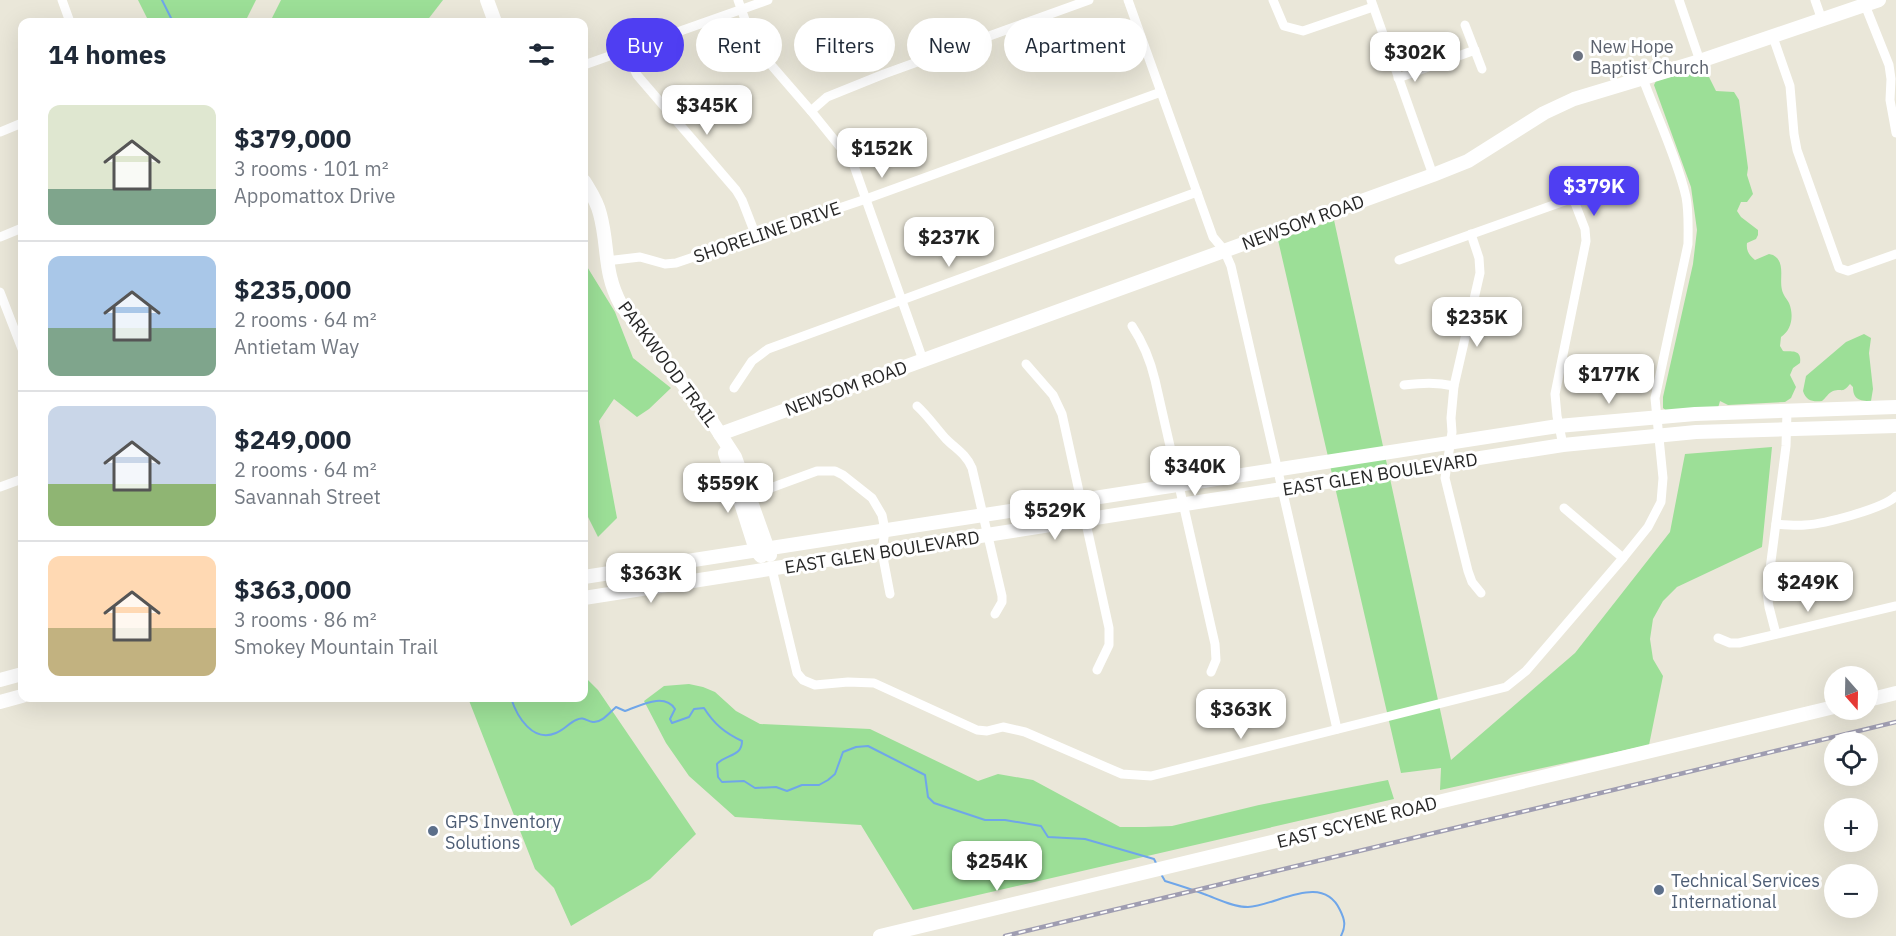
<!DOCTYPE html>
<html lang="en">
<head>
<meta charset="utf-8">
<style>
  body { margin:0; font-family:"IBM Plex Sans",sans-serif; background:#f6f6f7; color:#1f2937; height:100vh; display:flex; flex-direction:column; font-size:22px; white-space:nowrap }
  * { box-sizing:border-box; margin:0 }
  p { font-size:20px; color:#747a83 }
  .icon { flex:none; width:33px; height:33px; fill:none; stroke:currentColor; stroke-width:2; stroke-linecap:round; stroke-linejoin:round }
  .map { position:relative; flex:1; overflow:hidden }
  .panel { position:absolute; left:18px; top:18px; width:570px; height:684px; display:flex; flex-direction:column; background:#fff; border-radius:12px; box-shadow:0 6px 24px #0002 }
  .panel>* { flex:none }
  .banner { position:absolute; left:606px; top:18px; width:570px; height:54px; display:flex; gap:12px }
  .needle { width:39px; rotate:160deg }
  .buttons { position:absolute; left:1824px; top:666px; display:grid; gap:12px }
  .buttons a { display:grid; place-items:center; width:54px; height:54px; border-radius:50%; background:#fff; box-shadow:0 6px 24px #0002; font-size:30px }
  .price { position:absolute; translate:-50% -51px; padding:0 14px; border-radius:12px; background:#fff; color:#222; font-size:20px; line-height:39px; filter:drop-shadow(0 2px 3px #0008) }
  .price::after { content:''; position:absolute; left:50%; top:36px; width:18px; height:14px; margin-left:-9px; background:inherit; clip-path:polygon(0 0,100% 0,50% 100%) }
  .price.on { background:#4f3ef2; color:#fff }
  ul { padding:0; list-style:none }
  li { display:flex; align-items:center; gap:18px; height:150px; padding:0 30px }
  li+li { border-top:2px solid #e0e1e3 }
  li span { display:grid; place-items:center; flex:none; width:168px; height:120px; border-radius:12px; color:#555 }
  li>.icon { margin-inline-start:auto }
  span .icon { width:72px; height:72px; fill:#fffc; stroke-width:1 }
  li b { font-size:26px }
  h2 { display:flex; justify-content:space-between; align-items:center; height:72px; padding:0 30px; font-size:26px }
  .tag { padding:0 21px; border-radius:27px; background:#fff; box-shadow:0 6px 24px #0002; font-size:21px; line-height:54px }
  .tag.on { background:#4f3ef2; color:#fff }
  .map>svg:first-child { display:block }
</style>
</head>
<body>
<div class="map">
<svg width="1896" height="936" viewBox="0 0 1896 936">
  <rect width="100%" height="100%" fill="#eae7d9"/>
  <g fill="#9cdf97">
    <polygon points="138,0 256,0 245,22 149,22"/>
    <polygon points="281,0 443,0 426,22 270,22"/>
    <path d="M1701,68L1705,69L1716,91L1734,92L1739,100L1748,168L1747,175L1753,194L1747,202H1741L1737,211L1741,217L1758,230V235L1756,239L1747,243C1746,251 1749,255 1755,260L1769,254L1773,255C1786,262 1779,278 1782,290C1783,295 1787,299 1789,303C1794,315 1792,330 1781,337L1780,346L1783,351C1792,352 1802,349 1800,363L1793,368L1790,375L1796,387L1791,398L1785,402L1728,405L1720,401L1718,408L1668,412L1663,408V397L1693,264L1697,230L1691,187L1654,85L1656,81Z"/>
    <polygon points="1334,220 1451,760 1575,653 1670,532 1685,454 1772,447 1762,547 1677,587 1663,601 1653,619 1650,639 1653,659 1663,676 1649,745 1440,790 1441,768 1401,773 1278,240"/>
    <polygon points="586,265 615,312 633,358 671,388 649,409 637,417 614,399 599,421 617,518 598,537 584,509 584,266"/>
    <path d="M1864,334L1871,338L1869,353L1873,389L1871,401C1859,401 1853,399 1853,387L1850,384C1842,394 1843,388 1833,391C1828,393 1826,398 1822,401C1813,402 1806,401 1803,391L1806,376L1846,342Z"/>
    <polygon points="584,676 598,690 696,834 650,879 571,926 554,888 535,869 468,698 584,698"/>
    <polygon points="689,684 703,687 715,692 736,711 760,724 870,729 978,781 998,774 1033,780 1120,827 1145,827 1172,826 1259,805 1388,780 1394,799 913,910 861,825 735,817 689,776 666,743 644,701 664,686"/>
  </g>
  <g fill="none" stroke-linecap="round" stroke-linejoin="round">
    <g stroke="#6fa6e9" stroke-width="2">
      <polyline points="162,0 173,22"/>
      <polyline points="584,345 587,364 584,379"/>
      <path d="M511,698C517,717 533,743 556,733C564,730 569,723 576,720C584,716 586,721 593,722C602,723 610,712 616,707L625,711C640,706 664,692 675,709L670,719L672,723L689,717L694,709L704,708C714,724 725,733 742,741C742,757 726,754 717,764L718,777L722,782L744,781L755,788L776,787L787,791L802,785H819L828,780L835,774L843,752L856,747L868,746L925,775L928,797L934,803L985,820H1005L1041,826L1048,837L1085,839L1154,859L1156,863"/>
      <path d="M1161,874L1165,881C1178,885 1191,889 1204,894C1218,899 1233,907 1248,907C1276,906 1322,872 1340,910C1345,920 1346,926 1341,936"/>
    </g>
    <g stroke="#fff" stroke-width="9">
      <polyline points="62,0 70,22"/>
      <polyline points="738,0 753,42 759,51 811,111 853,163 923,360"/>
      <polyline points="1128,0 1213,237 1224,250 1231,266 1337,729"/>
      <polyline points="1273,0 1284,26 1303,31 1373,7"/>
      <polyline points="1371,0 1433,175"/>
      <polyline points="1679,0 1700,61"/>
      <polyline points="1815,0 1822,20"/>
      <polyline points="1865,5 1889,65 1891,79 1890,100 1896,133"/>
      <polyline points="1465,25 1482,69"/>
      <polyline points="1773,37 1790,86 1794,134 1797,150 1839,268 1848,271 1896,254"/>
      <polyline points="625,50 637,75 736,190 742,200 756,236"/>
      <polyline points="584,65 768,0"/>
      <polyline points="1398,78 1475,50"/>
      <polyline points="811,111 827,97 884,74 1089,0"/>
      <polyline points="0,132 22,123"/>
      <polyline points="1471,234 1479,258 1480,273 1454,386 1451,418 1452,432 1445,478 1468,571 1472,582 1481,593"/>
      <polyline points="0,237 22,228"/>
      <polyline points="1399,260 1573,198 1585,229 1586,241 1555,394 1557,416 1563,445"/>
      <polyline points="606,261 640,257 665,264 676,263 866,199 1161,92"/>
      <polyline points="0,292 22,349"/>
      <path d="M1132,326C1144,344 1150,359 1155,380L1215,644L1216,660L1211,672"/>
      <polyline points="1026,364 1053,395 1062,414 1109,628 1109,645 1097,670"/>
      <path d="M1404,385C1422,383 1436,382 1454,386"/>
      <polyline points="734,388 752,361 768,349 1197,192"/>
      <path d="M917,406C928,416 936,428 946,439C956,449 966,454 972,468L1002,596V602L995,614"/>
      <polyline points="0,487 22,479"/>
      <polyline points="746,497 817,471 835,471 843,475 872,498 882,515 885,530 882,552 890,594"/>
      <polyline points="1564,508 1623,558"/>
      <path d="M1776,524C1786,525 1796,526 1805,525C1824,524 1883,509 1896,496"/>
      <path d="M772,569L797,673L803,680L815,685L848,682L874,683L977,730L987,731L1003,727L1025,732L1122,774L1151,776L1506,687L1526,671L1623,558L1648,527L1661,502L1663,478L1655,398L1688,244C1688,229 1689,213 1686,197C1678,161 1656,114 1643,79"/>
      <polyline points="1776,634 1769,607 1767,592 1786,446 1787,411"/>
      <polyline points="1718,638 1730,643 1739,643 1896,606"/>
    </g>
    <g stroke="#fff" stroke-width="14">
      <polyline points="487,0 495,22"/>
      <path d="M584,181C590,191 597,201 600,214C609,247 603,272 621,305L709,417L735,457L770,555"/>
      <polyline points="720,434 1433,175 1468,161 1544,113 1574,99 1700,61 1879,0"/>
      <polyline points="725,453 756,550 761,556"/>
      <polyline points="584,577 1558,426 1695,414 1896,407"/>
      <polyline points="584,598 1563,445 1696,432 1896,426"/>
      <polyline points="0,680 22,674"/>
      <polyline points="1868,700 1896,693"/>
      <polyline points="0,702 22,696"/>
      <polyline points="880,936 1834,707"/>
    </g>
    <defs>
      <polyline id="rail" points="1005,936 1896,722"/>
    </defs>
    <use href="#rail" stroke="#9f9db1" stroke-width="4.5"/>
    <use href="#rail" stroke="#fff" stroke-width="2" stroke-dasharray="7" stroke-linecap="butt"/>
  </g>
  <circle fill="#6b7280" stroke="#fff" stroke-width="2" cx="1578" cy="56" r="6"/>
  <g fill="#5c6f8a" stroke="#fff" stroke-width="2">
    <circle cx="433" cy="831" r="6"/>
    <circle cx="1659" cy="890" r="6"/>
  </g>
  <g text-anchor="middle" dominant-baseline="central" stroke-width="6" stroke-linejoin="round" paint-order="stroke">
    <g font-size="18" fill="#5b616d" stroke="#fff" text-anchor="start">
      <text x="1590" y="46">New Hope<tspan x="1590" dy="21">Baptist Church</tspan></text>
    </g>
    <g font-size="18" fill="#272727" stroke="#fff">
      <text transform="translate(1303 222) rotate(-20)">NEWSOM ROAD</text>
      <text transform="translate(767 232) rotate(-19)">SHORELINE DRIVE</text>
      <text transform="translate(668 364) rotate(53)">PARKWOOD TRAIL</text>
      <text transform="translate(846 388) rotate(-20)">NEWSOM ROAD</text>
      <text transform="translate(1380 474) rotate(-9)">EAST GLEN BOULEVARD</text>
      <text transform="translate(882 552) rotate(-9)">EAST GLEN BOULEVARD</text>
      <text transform="translate(1357 822) rotate(-14)">EAST SCYENE ROAD</text>
    </g>
    <g font-size="18" fill="#4e5e75" stroke="#fff" text-anchor="start">
      <text x="445" y="821">GPS Inventory<tspan x="445" dy="21">Solutions</tspan></text>
      <text x="1671" y="880">Technical Services<tspan x="1671" dy="21">International</tspan></text>
    </g>
  </g>
</svg>
<div class="buttons">
<a><svg class="needle" viewBox="-14 -14 28 28"><path d="M0-13l5 13h-10z" fill="#e53935"/><path d="M0 13l5-13h-10z" fill="#747a83"/></svg></a>
<a><svg class="icon" aria-label="locate" viewBox="0 0 24 24"><circle cx="12" cy="12" r="6"/><path d="M12 2v4M12 18v4M2 12h4M18 12h4"/></svg></a>
<a>+</a>
<a>−</a>
</div>
<b class="price" style="left:1415px;top:83px">$302K</b>
<b class="price" style="left:707px;top:136px">$345K</b>
<b class="price" style="left:882px;top:179px">$152K</b>
<b class="price on" style="left:1594px;top:217px">$379K</b>
<b class="price" style="left:949px;top:268px">$237K</b>
<b class="price" style="left:1477px;top:348px">$235K</b>
<b class="price" style="left:1609px;top:405px">$177K</b>
<b class="price" style="left:1195px;top:497px">$340K</b>
<b class="price" style="left:728px;top:514px">$559K</b>
<b class="price" style="left:1055px;top:541px">$529K</b>
<b class="price" style="left:651px;top:604px">$363K</b>
<b class="price" style="left:1808px;top:613px">$249K</b>
<b class="price" style="left:1241px;top:740px">$363K</b>
<b class="price" style="left:997px;top:892px">$254K</b>
<div class="banner">
<a class="tag on">Buy</a>
<a class="tag">Rent</a>
<a class="tag">Filters</a>
<a class="tag">New</a>
<a class="tag">Apartment</a>
</div>
<section class="panel">
<h2>14 homes<svg class="icon" aria-label="filters" viewBox="0 0 24 24"><path d="M4 7h16M4 17h16"/><circle cx="9" cy="7" r="2"/><circle cx="15" cy="17" r="2"/></svg></h2>
<ul>
<li><span style="background:linear-gradient(#dfe7d0 70%,#7fa58c 0)"><svg class="icon" aria-label="home" viewBox="0 0 24 24"><path d="M3 11l9-7 9 7M6 9v11h12V9"/></svg></span><div><b>$379,000</b><p>3 rooms · 101 m²</p><p>Appomattox Drive</p></div></li>
<li><span style="background:linear-gradient(#a9c7e8 60%,#7fa58c 0)"><svg class="icon" aria-label="home" viewBox="0 0 24 24"><path d="M3 11l9-7 9 7M6 9v11h12V9"/></svg></span><div><b>$235,000</b><p>2 rooms · 64 m²</p><p>Antietam Way</p></div></li>
<li><span style="background:linear-gradient(#c9d6e8 65%,#8fb573 0)"><svg class="icon" aria-label="home" viewBox="0 0 24 24"><path d="M3 11l9-7 9 7M6 9v11h12V9"/></svg></span><div><b>$249,000</b><p>2 rooms · 64 m²</p><p>Savannah Street</p></div></li>
<li><span style="background:linear-gradient(#ffd9b3 60%,#c2b280 0)"><svg class="icon" aria-label="home" viewBox="0 0 24 24"><path d="M3 11l9-7 9 7M6 9v11h12V9"/></svg></span><div><b>$363,000</b><p>3 rooms · 86 m²</p><p>Smokey Mountain Trail</p></div></li>
</ul>
</section>
</div>
</body>
</html>
